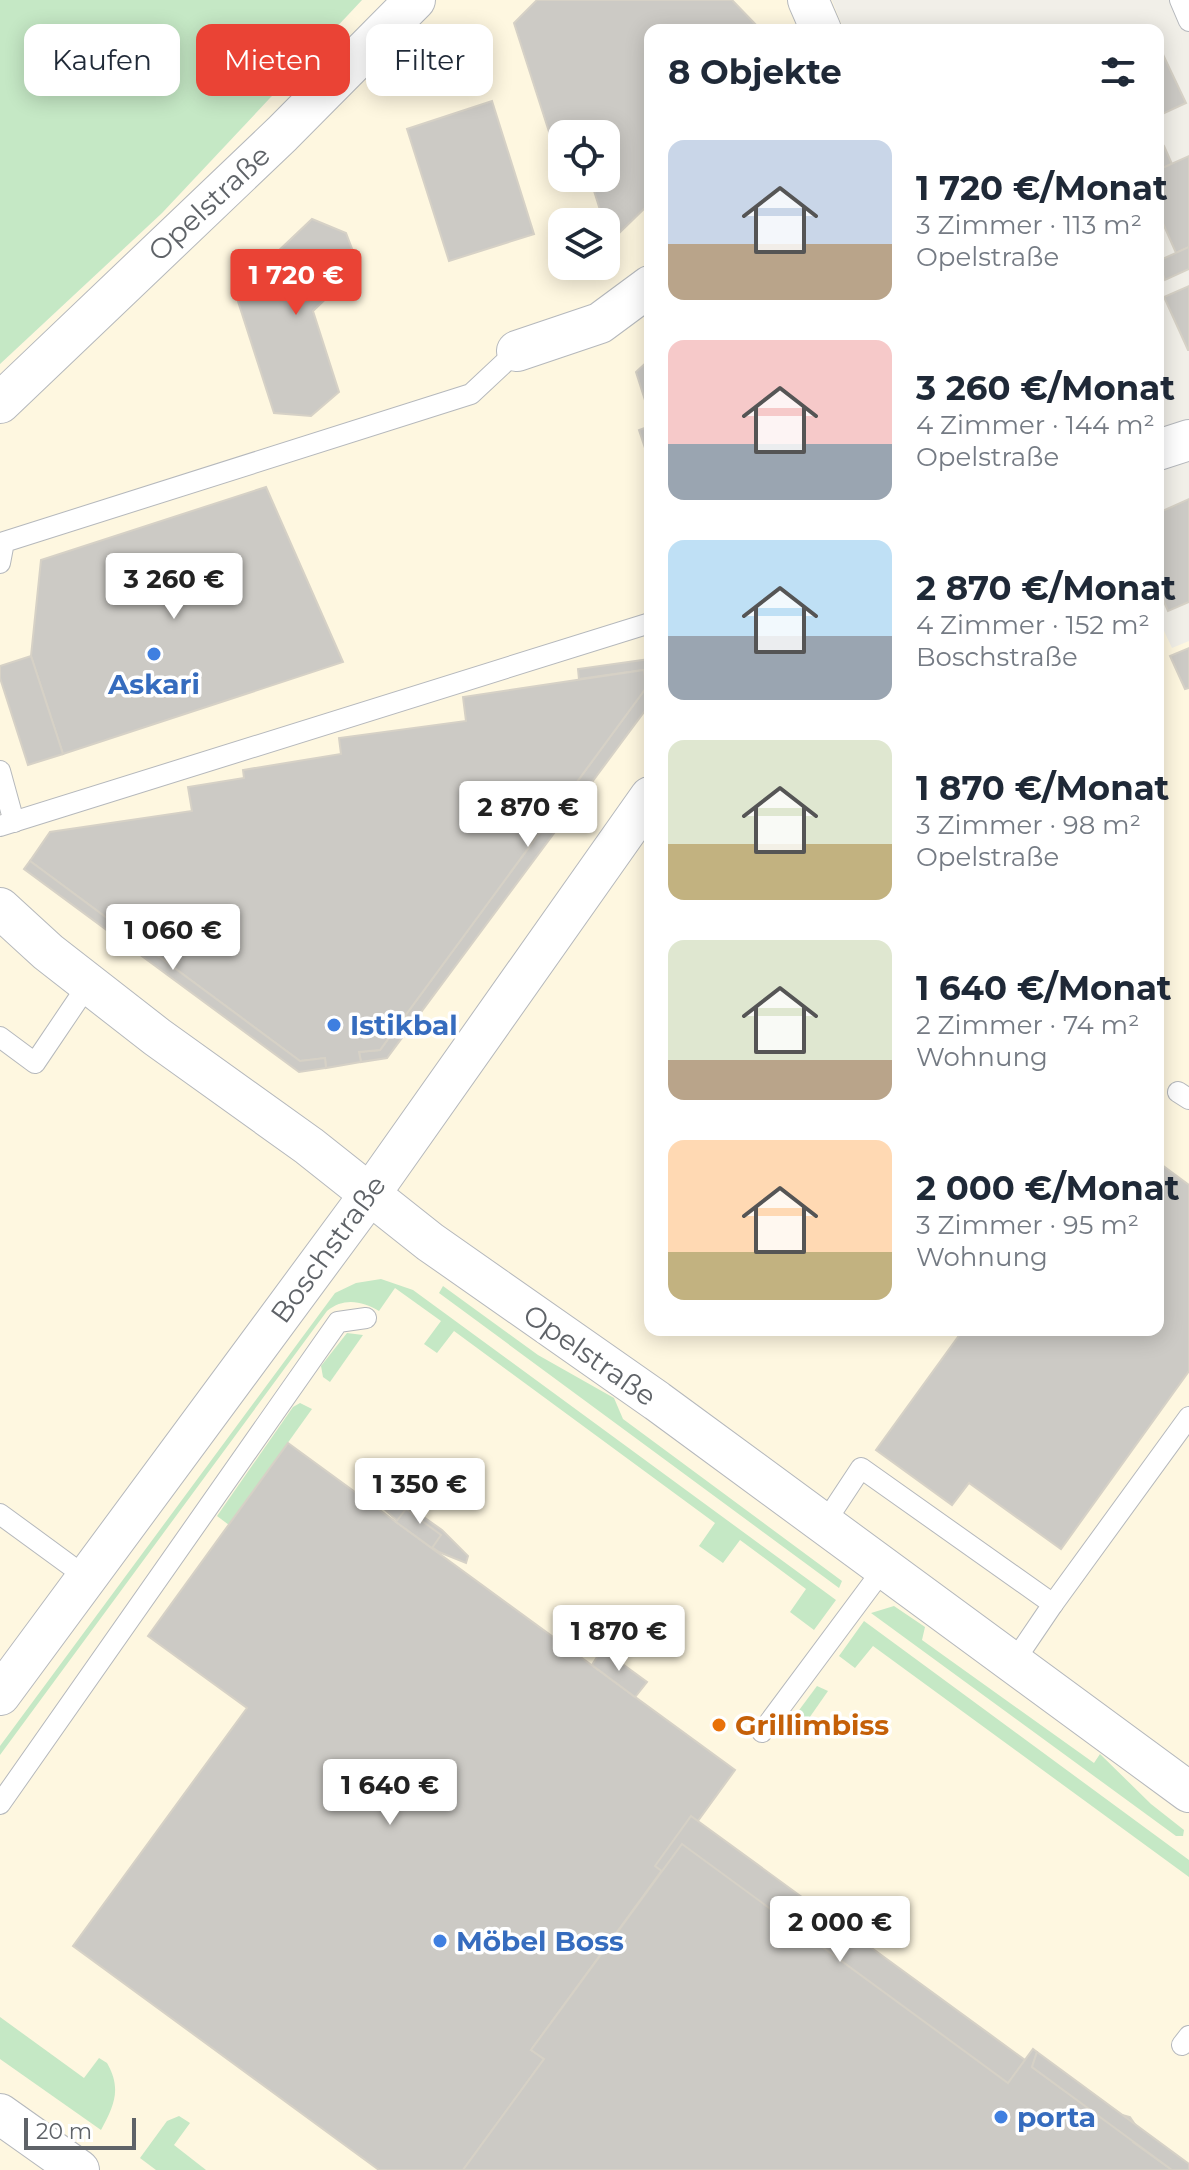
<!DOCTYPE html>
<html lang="de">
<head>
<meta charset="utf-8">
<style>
  body { margin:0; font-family:Montserrat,sans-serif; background:#f6f6f7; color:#1f2937; height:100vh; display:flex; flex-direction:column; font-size:30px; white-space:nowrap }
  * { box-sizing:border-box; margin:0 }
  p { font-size:26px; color:#747a83 }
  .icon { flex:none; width:44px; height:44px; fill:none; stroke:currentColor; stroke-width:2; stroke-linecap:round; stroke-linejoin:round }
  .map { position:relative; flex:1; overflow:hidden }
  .panel { position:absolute; left:644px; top:24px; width:520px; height:1312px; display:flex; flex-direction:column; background:#fff; border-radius:16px; box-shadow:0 4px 20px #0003 }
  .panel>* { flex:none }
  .guide { position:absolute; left:24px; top:24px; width:500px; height:72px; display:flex; gap:16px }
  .buttons { position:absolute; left:548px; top:120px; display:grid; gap:16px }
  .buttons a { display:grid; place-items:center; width:72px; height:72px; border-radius:16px; background:#fff; box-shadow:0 4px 20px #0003; font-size:40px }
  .scale { position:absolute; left:24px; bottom:20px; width:112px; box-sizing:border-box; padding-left:8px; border:4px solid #5f6368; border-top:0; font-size:22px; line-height:28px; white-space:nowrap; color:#5f6368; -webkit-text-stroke:6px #fff; paint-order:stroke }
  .price { position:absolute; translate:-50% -68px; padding:0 18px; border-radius:8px; background:#fff; color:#222; font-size:26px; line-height:52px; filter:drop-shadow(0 2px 4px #0008) }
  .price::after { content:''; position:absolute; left:50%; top:48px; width:24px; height:18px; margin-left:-12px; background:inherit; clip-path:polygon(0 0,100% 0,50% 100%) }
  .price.current { background:#ea4335; color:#fff }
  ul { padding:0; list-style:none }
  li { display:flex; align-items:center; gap:24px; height:200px; padding:0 24px }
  li span { display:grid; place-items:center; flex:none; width:224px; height:160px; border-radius:16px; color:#555 }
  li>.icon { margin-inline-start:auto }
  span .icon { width:96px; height:96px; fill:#fffc; stroke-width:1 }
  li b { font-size:34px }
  h2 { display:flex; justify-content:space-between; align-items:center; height:96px; padding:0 24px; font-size:34px }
  .pill { padding:0 28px; border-radius:16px; background:#fff; box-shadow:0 4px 20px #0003; font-size:28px; line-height:72px }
  .pill.current { background:#ea4335; color:#fff }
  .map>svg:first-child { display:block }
</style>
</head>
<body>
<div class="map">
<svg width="1189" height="2170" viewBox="0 0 1189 2170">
  <rect width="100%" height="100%" fill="#f1efe8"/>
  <path fill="#fef7e0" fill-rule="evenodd" d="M362,0H832L844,30H650V1330H1158V618L1172,648L1189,641V2170H0V364L162,213ZM562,134H606V178H562ZM562,222H606V266H562Z"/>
  <g fill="#c5e8c5">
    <polygon points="0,0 362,0 162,213 0,364"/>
    <path d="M381,1279L413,1290L836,1600L814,1630L790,1612L806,1589L740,1540L723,1563L699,1546L715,1523L454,1331L437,1353L424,1344L441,1321L395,1288L379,1311C362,1301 344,1297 327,1311L0,1755V1746L335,1293L356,1283Z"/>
    <polygon points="443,1286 538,1355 614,1398 623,1419 842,1581 839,1588 439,1293"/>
    <polygon points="347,1333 363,1335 330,1382 323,1377 321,1366"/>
    <polygon points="300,1403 312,1409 229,1525 217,1516 293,1407"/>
    <polygon points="894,1606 925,1627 922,1640 1094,1763 1100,1754 1151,1804 1184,1830 1183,1836 1176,1836 871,1613"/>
    <polygon points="864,1621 1189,1860 1189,1877 873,1646 855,1668 839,1656"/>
    <polygon points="817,1686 828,1691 798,1734 791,1721"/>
    <path d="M0,2017L84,2078L99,2058L107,2063C122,2089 114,2106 101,2130L0,2059Z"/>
    <polygon points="179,2116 190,2123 174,2145 206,2170 156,2170 140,2158 167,2121"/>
  </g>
  <g fill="#cccac5" stroke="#d6d1c6" stroke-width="2">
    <polygon points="537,0 732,0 761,30 650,30 650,203 610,242 590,178 606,178 606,134 562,134 561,169 514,23"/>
    <polygon points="1158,44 1186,103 1158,116"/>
    <polygon points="492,101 534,234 449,261 407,129"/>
    <polygon points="1164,146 1172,164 1158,170 1158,148"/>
    <polygon points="1189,156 1189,247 1176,253 1158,212 1158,170"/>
    <polygon points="312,219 346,233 359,267 313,311 339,392 311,416 274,413 235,292"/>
    <polygon points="1189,247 1189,269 1165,280 1158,261"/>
    <polygon points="1189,286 1189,350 1188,350 1164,297"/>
    <polygon points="650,359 650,416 636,372"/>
    <polygon points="650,426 650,463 639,430"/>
    <polygon points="266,487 343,662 63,754 31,656 41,560"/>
    <polygon points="1189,499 1189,602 1168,611 1158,588 1158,513"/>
    <polygon points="1189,648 1189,688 1185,689 1170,656"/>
    <polygon points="31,656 63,754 28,765 0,678 0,666"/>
    <polygon points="650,659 650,704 387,1058 361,1062 359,1052 380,1050 646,688 644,670 579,679 578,669"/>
    <polygon points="644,670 646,688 380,1050 359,1052 361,1062 326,1068 325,1058 300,1061 30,861 50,832 192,811 188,787 244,778 243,770 341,754 339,738 466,721 463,697"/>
    <polygon points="30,861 300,1061 325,1058 326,1068 299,1072 24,869"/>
    <polygon points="1158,1162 1189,1185 1189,1371 1061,1549 969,1483 952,1505 876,1450 963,1330 1158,1330"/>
    <polygon points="288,1443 735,1770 531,2050 544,2059 463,2170 379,2170 73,1946 247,1708 148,1636"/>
    <polygon points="377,1490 401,1501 442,1530 468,1556 466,1563 439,1552 405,1528 379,1504 371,1492"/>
    <polygon points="406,1509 441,1535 432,1548 396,1522"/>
    <polygon points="602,1649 647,1682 635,1697 592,1665"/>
    <polygon points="691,1816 1025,2060 988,2111 655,1866"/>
    <polygon points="682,1844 1008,2083 1033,2049 1037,2052 1032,2067 1106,2121 1119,2114 1130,2117 1136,2126 1133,2142 1172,2170 463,2170 544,2059 531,2050"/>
    <polygon points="1037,2052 1189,2164 1189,2170 1172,2170 1032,2067"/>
  </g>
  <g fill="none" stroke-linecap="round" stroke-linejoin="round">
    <defs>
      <g id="lane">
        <polyline points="1180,0 1189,21"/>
        <polyline points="0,563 4,542 471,394 517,351"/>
        <polyline points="0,771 14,822"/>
        <polyline points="0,826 650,623"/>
        <polyline points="0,1037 35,1063 89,983"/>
        <polyline points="1178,1092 1189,1099"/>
        <polyline points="0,1514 86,1577"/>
        <polyline points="824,1524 861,1468 1053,1604 1013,1663"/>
        <polyline points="1053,1604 1189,1417"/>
        <polyline points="762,1732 884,1568"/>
        <polyline points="0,1804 338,1322 366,1318"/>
        <polyline points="1182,2045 1189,2036"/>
      </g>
      <g id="street">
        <polyline points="808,0 821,30"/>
        <polyline points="517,351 600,323 650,286"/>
        <polyline points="0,403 282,134 415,0"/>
        <polyline points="1158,450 1189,440"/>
        <polyline points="0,908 48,952 157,1037 309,1146 430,1242 657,1401 1189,1792"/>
        <polyline points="0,1695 370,1194 650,797"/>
        <polyline points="0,2114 79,2170"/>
      </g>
    </defs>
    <use href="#lane" stroke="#b5b8bc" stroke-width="22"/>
    <use href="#street" stroke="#b5b8bc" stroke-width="42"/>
    <use href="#lane" stroke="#fff" stroke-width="20"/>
    <use href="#street" stroke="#fff" stroke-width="40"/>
  </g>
  <g fill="#3f7fe0" stroke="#fff" stroke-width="3">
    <circle cx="154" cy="654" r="8"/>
    <circle cx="334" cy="1025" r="8"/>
    <circle cx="440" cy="1941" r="8"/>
    <circle cx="1001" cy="2117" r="8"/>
  </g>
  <circle fill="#e8710a" stroke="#fff" stroke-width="3" cx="719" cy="1725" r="8"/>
  <g text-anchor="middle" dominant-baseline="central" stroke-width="7" stroke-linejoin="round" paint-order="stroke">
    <g font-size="28" fill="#5f6368" stroke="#fff">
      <text transform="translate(209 203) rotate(-43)">Opelstraße</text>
      <text transform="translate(328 1249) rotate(-54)">Boschstraße</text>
      <text transform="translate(590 1355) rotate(35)">Opelstraße</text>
    </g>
    <g font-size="28" font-weight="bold" fill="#366cbe" stroke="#fff" text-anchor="start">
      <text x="154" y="684" text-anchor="middle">Askari</text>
      <text x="350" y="1025">Istikbal</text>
      <text x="456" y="1941">Möbel Boss</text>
      <text x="1017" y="2117">porta</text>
    </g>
    <g font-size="28" font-weight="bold" fill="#c56008" stroke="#fff" text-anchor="start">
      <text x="735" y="1725">Grillimbiss</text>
    </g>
  </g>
</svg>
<div class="buttons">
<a><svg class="icon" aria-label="locate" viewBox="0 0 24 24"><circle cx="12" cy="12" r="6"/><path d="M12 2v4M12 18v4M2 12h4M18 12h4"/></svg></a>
<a><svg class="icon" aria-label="layers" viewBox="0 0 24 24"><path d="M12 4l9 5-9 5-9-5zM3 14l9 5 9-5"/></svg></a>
</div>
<div class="scale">20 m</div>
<b class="price current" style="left:296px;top:317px">1 720 €</b>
<b class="price" style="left:174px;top:621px">3 260 €</b>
<b class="price" style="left:528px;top:849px">2 870 €</b>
<b class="price" style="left:173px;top:972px">1 060 €</b>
<b class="price" style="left:420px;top:1526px">1 350 €</b>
<b class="price" style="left:619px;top:1673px">1 870 €</b>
<b class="price" style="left:390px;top:1827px">1 640 €</b>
<b class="price" style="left:840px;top:1964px">2 000 €</b>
<div class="guide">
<a class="pill">Kaufen</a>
<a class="pill current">Mieten</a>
<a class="pill">Filter</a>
</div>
<section class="panel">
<h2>8 Objekte<svg class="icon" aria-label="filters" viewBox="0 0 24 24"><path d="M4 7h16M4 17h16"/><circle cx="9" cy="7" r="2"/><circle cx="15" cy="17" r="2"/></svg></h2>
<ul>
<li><span style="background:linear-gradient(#c9d6e8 65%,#b9a48a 0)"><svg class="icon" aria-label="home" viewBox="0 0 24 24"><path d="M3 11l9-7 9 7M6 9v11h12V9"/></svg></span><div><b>1 720 €/Monat</b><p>3 Zimmer · 113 m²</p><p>Opelstraße</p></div></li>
<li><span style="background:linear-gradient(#f6c9c9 65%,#9aa5b1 0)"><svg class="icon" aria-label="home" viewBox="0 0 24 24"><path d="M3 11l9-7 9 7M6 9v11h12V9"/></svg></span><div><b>3 260 €/Monat</b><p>4 Zimmer · 144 m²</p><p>Opelstraße</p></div></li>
<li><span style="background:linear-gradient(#bfe0f5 60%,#9aa5b1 0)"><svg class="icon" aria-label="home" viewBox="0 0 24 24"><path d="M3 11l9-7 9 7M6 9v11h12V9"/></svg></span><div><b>2 870 €/Monat</b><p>4 Zimmer · 152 m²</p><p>Boschstraße</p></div></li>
<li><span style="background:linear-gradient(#dfe7d0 65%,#c2b280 0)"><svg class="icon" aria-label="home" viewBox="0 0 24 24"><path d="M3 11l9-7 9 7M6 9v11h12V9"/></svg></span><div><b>1 870 €/Monat</b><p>3 Zimmer · 98 m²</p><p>Opelstraße</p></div></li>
<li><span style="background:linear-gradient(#dfe7d0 75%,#b9a48a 0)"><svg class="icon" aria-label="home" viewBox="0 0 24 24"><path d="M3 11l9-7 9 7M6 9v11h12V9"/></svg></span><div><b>1 640 €/Monat</b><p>2 Zimmer · 74 m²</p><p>Wohnung</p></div></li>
<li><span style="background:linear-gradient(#ffd9b3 70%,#c2b280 0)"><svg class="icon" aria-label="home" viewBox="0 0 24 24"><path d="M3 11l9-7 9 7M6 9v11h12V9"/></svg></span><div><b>2 000 €/Monat</b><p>3 Zimmer · 95 m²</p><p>Wohnung</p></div></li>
</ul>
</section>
</div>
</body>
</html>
